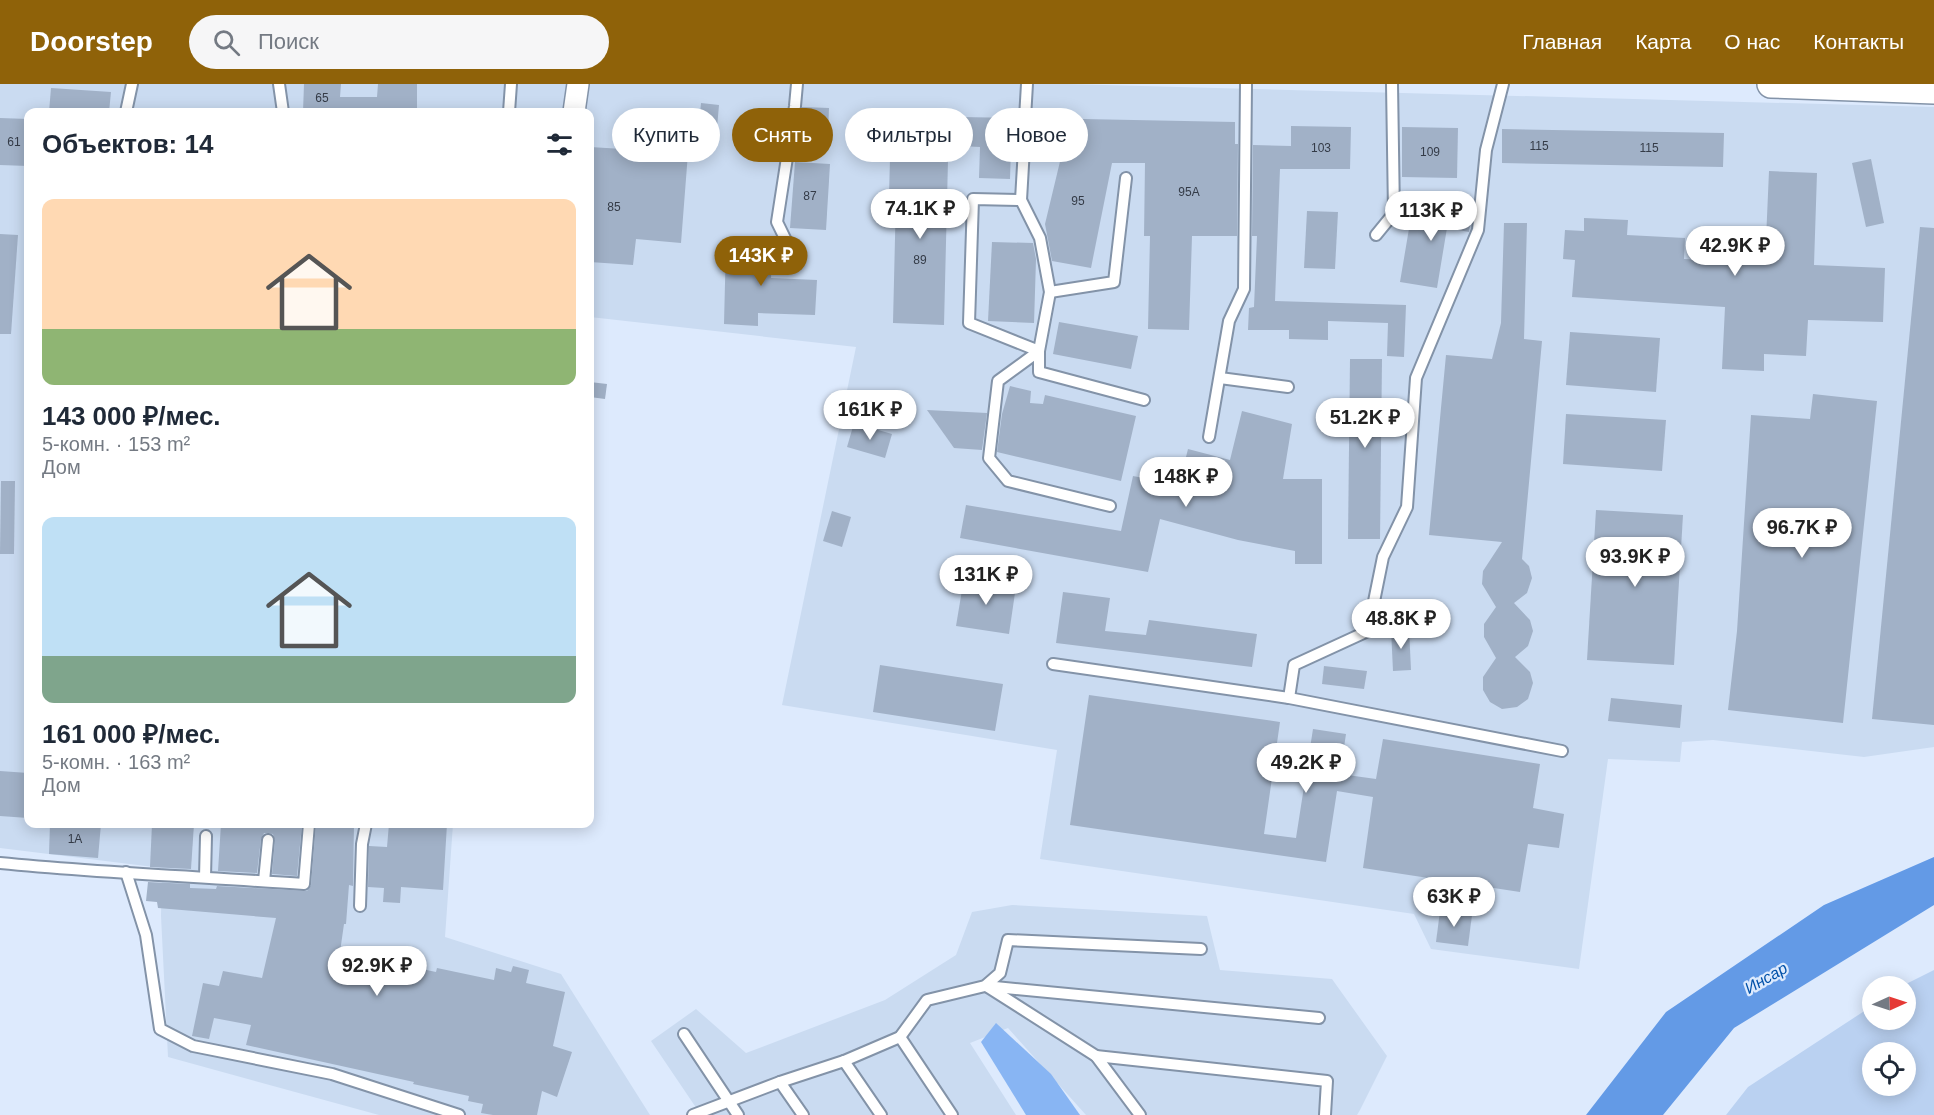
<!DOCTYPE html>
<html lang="ru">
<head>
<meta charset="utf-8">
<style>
  body { margin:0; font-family:Arial,sans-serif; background:#f6f6f7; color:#1f2937; height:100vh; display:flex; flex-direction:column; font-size:22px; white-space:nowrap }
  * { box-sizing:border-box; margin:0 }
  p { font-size:20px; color:#747a83 }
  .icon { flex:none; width:33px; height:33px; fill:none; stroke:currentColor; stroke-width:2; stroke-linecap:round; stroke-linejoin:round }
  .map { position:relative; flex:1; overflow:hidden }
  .panel { position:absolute; left:24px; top:24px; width:570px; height:720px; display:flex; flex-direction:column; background:#fff; border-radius:12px; box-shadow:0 3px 15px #0003 }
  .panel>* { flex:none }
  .guide { position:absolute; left:612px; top:24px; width:570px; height:54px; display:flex; gap:12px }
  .needle { width:39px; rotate:87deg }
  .buttons { position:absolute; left:1862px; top:892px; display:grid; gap:12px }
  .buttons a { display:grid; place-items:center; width:54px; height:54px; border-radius:50%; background:#fff; box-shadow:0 3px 15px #0003; font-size:30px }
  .price { position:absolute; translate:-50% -51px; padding:0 14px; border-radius:21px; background:#fff; color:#222; font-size:20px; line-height:39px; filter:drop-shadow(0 2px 3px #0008) }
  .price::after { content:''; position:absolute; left:50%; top:36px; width:18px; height:14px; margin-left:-9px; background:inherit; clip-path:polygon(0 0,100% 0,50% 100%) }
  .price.selected { background:#8f6209; color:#fff }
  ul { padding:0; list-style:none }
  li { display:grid; align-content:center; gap:12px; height:318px; padding:0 18px }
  li span { display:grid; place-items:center; height:186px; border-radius:12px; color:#555 }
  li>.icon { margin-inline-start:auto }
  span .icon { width:108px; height:108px; fill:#fffc; stroke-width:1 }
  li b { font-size:26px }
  h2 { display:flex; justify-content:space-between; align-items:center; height:72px; padding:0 18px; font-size:26px }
  .pill { padding:0 21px; border-radius:27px; background:#fff; box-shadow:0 3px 15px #0003; font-size:21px; line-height:54px }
  .pill.selected { background:#8f6209; color:#fff }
  header { display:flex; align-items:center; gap:36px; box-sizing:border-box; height:84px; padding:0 30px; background:#8f6209; color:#fff }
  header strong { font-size:28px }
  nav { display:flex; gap:33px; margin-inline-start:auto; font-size:21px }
  .search { width:420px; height:54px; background:#f6f6f7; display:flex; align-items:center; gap:15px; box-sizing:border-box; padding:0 21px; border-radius:33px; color:#747a83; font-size:22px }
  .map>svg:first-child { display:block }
</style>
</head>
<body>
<header>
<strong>Doorstep</strong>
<div class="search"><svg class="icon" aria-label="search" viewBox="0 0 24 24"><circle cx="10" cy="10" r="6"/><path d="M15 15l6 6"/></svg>Поиск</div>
<nav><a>Главная</a><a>Карта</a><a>О нас</a><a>Контакты</a></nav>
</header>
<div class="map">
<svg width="1934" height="1031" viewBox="0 0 1934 1031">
  <rect width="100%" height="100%" fill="#ddeafd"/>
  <g fill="#cadbf1">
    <polygon points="0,0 567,0 563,28 28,28 28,740 453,740 445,853 561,890 650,1031 379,1031 168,973 161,832 162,784 0,764"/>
    <polygon points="585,0 1067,0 1934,23 1934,663 1864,673 1713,656 1682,658 1680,678 1608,675 1579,885 1431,865 1414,830 1040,775 1057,666 782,621 856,263 590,233 590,28 581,28"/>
    <polygon points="1012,821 1207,832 1220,886 1332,895 1387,972 1360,1026 1357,1031 1086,1031 1008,944 970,959 1016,1031 701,1031 651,957 696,925 746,969 885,916 956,871 972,828"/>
  </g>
  <path fill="#bad1f1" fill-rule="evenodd" d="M1934,886V1031H1726L1748,1003L1872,922V936H1905V903H1900ZM1872,969H1905V1002H1872Z"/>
  <polygon fill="#88b5f3" points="996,939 1051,990 1080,1031 1026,1031 981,958"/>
  <polygon fill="#639ae6" points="1934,773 1934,821 1734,944 1663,1031 1586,1031 1666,928 1824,821"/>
  <g fill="#a1b1c7">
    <polygon points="304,0 341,0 340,13 377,13 378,0 417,0 417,28 303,28"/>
    <polygon points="51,4 111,8 109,28 49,28"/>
    <polygon points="701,19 719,21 716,55 698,53"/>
    <polygon points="802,23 829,24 828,49 801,48"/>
    <polygon points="960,33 1018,34 1020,40 1025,41 1031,39 1032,34 1235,38 1235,60 1238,60 1237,152 1192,152 1189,246 1148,245 1150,152 1144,152 1145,79 1112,79 1091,184 1052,177 1045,140 1063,65 1031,64 1029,58 1021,57 1016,64 1011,64 1010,95 979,94 980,63 960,62"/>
    <polygon points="0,34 28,35 28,82 0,81"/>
    <polygon points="1291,42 1351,43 1350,85 1280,85 1275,217 1406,221 1404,273 1387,272 1388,239 1328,237 1328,256 1289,255 1289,246 1248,246 1249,224 1254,223 1257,152 1252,152 1253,61 1291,62"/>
    <polygon points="1402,43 1458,44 1457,94 1402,93"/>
    <polygon points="1502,45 1724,49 1723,83 1502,79"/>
    <polygon points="590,63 688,69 681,159 636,155 633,181 590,178"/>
    <polygon points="890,74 948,76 944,241 893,239 896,112 889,112"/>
    <polygon points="1871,75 1884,139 1866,143 1852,79"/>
    <polygon points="795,78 830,80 826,146 790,144"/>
    <polygon points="1769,87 1817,89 1814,181 1885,184 1883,238 1808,236 1806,272 1764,270 1764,287 1722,285 1725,223 1572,213 1575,176 1563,175 1565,146 1584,147 1584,134 1628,136 1627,151 1685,154 1684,175 1765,179"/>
    <polygon points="1460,116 1473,119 1469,148 1447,144 1437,204 1400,198 1413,121 1458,128"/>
    <polygon points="1307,127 1338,128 1335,185 1304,184"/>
    <polygon points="1504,139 1527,139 1524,255 1542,257 1522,475 1529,482 1532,494 1527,509 1514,519 1530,536 1533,547 1528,562 1515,573 1530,588 1533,599 1528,615 1517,623 1502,625 1490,618 1483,606 1483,593 1496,574 1484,553 1484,540 1496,523 1482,500 1483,487 1502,458 1429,451 1446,271 1492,275 1501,239"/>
    <polygon points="1920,143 1934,144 1934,641 1872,635"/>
    <polygon points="0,150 18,151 11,250 0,250"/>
    <polygon points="992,158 1033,159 1036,175 1034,239 988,237"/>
    <polygon points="726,159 772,161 771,194 817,196 815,231 758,229 758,242 724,240"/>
    <polygon points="1059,238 1138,252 1131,285 1053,270"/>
    <polygon points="1570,248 1660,254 1656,308 1566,301"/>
    <polygon points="1350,275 1382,275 1380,455 1348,455"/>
    <polygon points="590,298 607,300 605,315 590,313"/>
    <polygon points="1010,302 1031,307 1030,319 1043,320 1045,311 1136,332 1121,397 997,368 1002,330"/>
    <polygon points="1813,310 1877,317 1843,639 1728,626 1737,547 1751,331 1810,335"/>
    <polygon points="927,326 987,329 982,366 954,364"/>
    <polygon points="1242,327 1292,340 1283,395 1322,395 1322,480 1295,480 1295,467 1238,456 1160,435 1148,488 960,454 966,421 1121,447 1133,392 1179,401 1188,365 1230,376"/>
    <polygon points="1566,330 1666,336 1662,387 1563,380"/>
    <polygon points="854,339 892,350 885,374 847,363"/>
    <polygon points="1,397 15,397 14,470 0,470"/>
    <polygon points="1596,426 1683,431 1674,581 1587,576"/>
    <polygon points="832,427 851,433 842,463 823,457"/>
    <polygon points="964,494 1016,502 1009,550 956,542"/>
    <polygon points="1063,508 1110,514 1105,547 1146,551 1149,536 1257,550 1252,583 1056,559"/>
    <polygon points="1409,544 1411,586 1393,587 1391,545"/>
    <polygon points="880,581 1003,600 995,647 873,628"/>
    <polygon points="1324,582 1367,587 1364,605 1322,600"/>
    <polygon points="1089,611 1280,638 1264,750 1296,754 1313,645 1346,650 1340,690 1376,695 1383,655 1540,680 1533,724 1564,730 1559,764 1528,760 1520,808 1363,784 1373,713 1337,707 1326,778 1070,741"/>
    <polygon points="1611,614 1682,621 1680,644 1608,637"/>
    <polygon points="0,687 28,689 28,734 0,732"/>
    <polygon points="50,740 101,740 98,774 49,770"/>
    <polygon points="152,740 194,740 191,785 150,783"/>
    <polygon points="221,740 302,740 297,792 272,790 275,756 273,750 268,749 264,749 261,755 257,789 218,787"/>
    <polygon points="316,740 354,740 353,802 349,801 346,840 344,840 340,868 436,888 437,884 494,896 496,884 511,888 513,882 529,886 526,899 565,908 553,962 572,968 557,1013 542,1007 537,1031 493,1031 481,1029 483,1020 468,1017 469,1012 413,1000 414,998 246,961 251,941 214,934 209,955 192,952 203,899 219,902 223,887 262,894 276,834 158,824 157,818 146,817 148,798 190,800 190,804 216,805 217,802 307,807 311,801"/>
    <polygon points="389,740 447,740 443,806 401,803 400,819 383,818 384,804 368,803 369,762 387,763"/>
    <polygon points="1440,827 1472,831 1468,862 1436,858"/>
  </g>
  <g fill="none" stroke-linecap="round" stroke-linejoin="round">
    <defs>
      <g id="service">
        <polyline points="279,0 283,28"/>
        <polyline points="797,0 795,22 777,138 797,179"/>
        <polyline points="126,28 132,0"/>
        <polyline points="509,28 511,0"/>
        <polyline points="1025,34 1027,0"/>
        <polyline points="1024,64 1021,116 973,115 969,239 1039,267 1039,288 1144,316"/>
        <polyline points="1021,116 1040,154 1050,208 1039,267 998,297 989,374 1008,397 1110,422"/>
        <polyline points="1376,151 1394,129 1392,0"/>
        <polyline points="1050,208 1114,198 1126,94"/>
        <polyline points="1220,294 1288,303"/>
        <polyline points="1209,353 1229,237 1244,205 1246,0"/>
        <polyline points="1053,580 1289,614 1562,667"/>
        <polyline points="1289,614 1294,581 1368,547 1383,473 1407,423 1416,294 1478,146 1486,66 1503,0"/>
        <path d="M0,779C101,789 203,793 304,800L309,740"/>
        <polyline points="126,788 146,851 160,945 193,962 332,990 459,1031"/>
        <polyline points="205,793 206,752"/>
        <polyline points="264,797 268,756"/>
        <polyline points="360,822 362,760 366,740"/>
        <polyline points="985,902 1319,934"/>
        <polyline points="988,903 1096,972 1140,1031"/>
        <polyline points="684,950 738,1031"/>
        <polyline points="900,953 952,1031"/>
        <polyline points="1096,972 1327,997 1325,1031"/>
        <polyline points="844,977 881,1031"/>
        <polyline points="780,998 803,1031"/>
        <polyline points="693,1031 780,998 844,977 900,953 927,916 985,902 1000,889 1008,856 1201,865"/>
      </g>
      <polyline id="minor" points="574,28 578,0"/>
      <polyline id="tertiary" points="1771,0 1934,6"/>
    </defs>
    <use href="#service" stroke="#8393a8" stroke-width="14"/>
    <use href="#minor" stroke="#8393a8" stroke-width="24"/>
    <use href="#tertiary" stroke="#8393a8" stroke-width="30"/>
    <use href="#service" stroke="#fff" stroke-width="10"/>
    <use href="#minor" stroke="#fff" stroke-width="21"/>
    <use href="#tertiary" stroke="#fff" stroke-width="27"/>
  </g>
  <g text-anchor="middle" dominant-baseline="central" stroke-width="4.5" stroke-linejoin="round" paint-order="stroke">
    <g font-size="12" fill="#343b47">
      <text x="322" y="14">65</text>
      <text x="14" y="58">61</text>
      <text x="1539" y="62">115</text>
      <text x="1321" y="64">103</text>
      <text x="1649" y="64">115</text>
      <text x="1430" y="68">109</text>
      <text x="1189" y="108">95А</text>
      <text x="810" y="112">87</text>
      <text x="1078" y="117">95</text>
      <text x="614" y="123">85</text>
      <text x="920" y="176">89</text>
      <text x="75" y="755">1А</text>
    </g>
    <g font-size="16" font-style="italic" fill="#0151a9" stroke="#ddeafd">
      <text transform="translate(1766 894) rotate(-30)">Инсар</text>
    </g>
  </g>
</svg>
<div class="buttons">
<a><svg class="needle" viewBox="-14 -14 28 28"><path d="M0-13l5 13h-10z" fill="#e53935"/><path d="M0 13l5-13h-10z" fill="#747a83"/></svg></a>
<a><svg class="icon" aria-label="locate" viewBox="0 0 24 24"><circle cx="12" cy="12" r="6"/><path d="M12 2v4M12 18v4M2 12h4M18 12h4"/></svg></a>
</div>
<b class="price" style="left:920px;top:156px">74.1K ₽</b>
<b class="price" style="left:1431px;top:158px">113K ₽</b>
<b class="price" style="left:1735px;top:193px">42.9K ₽</b>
<b class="price selected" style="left:761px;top:203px">143K ₽</b>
<b class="price" style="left:870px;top:357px">161K ₽</b>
<b class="price" style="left:1365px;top:365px">51.2K ₽</b>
<b class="price" style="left:1186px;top:424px">148K ₽</b>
<b class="price" style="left:1802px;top:475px">96.7K ₽</b>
<b class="price" style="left:1635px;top:504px">93.9K ₽</b>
<b class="price" style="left:986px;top:522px">131K ₽</b>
<b class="price" style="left:1401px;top:566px">48.8K ₽</b>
<b class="price" style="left:1306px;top:710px">49.2K ₽</b>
<b class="price" style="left:1454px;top:844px">63K ₽</b>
<b class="price" style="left:377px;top:913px">92.9K ₽</b>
<div class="guide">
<a class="pill">Купить</a>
<a class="pill selected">Снять</a>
<a class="pill">Фильтры</a>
<a class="pill">Новое</a>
</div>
<section class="panel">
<h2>Объектов: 14<svg class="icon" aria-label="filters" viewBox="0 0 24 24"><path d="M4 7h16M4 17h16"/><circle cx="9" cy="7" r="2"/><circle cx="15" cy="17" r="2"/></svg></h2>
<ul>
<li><span style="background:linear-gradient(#ffd9b3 70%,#8fb573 0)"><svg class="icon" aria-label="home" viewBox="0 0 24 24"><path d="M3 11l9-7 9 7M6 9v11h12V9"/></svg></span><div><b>143 000 ₽/мес.</b><p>5-комн. · 153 m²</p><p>Дом</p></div></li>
<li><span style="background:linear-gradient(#bfe0f5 75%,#7fa58c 0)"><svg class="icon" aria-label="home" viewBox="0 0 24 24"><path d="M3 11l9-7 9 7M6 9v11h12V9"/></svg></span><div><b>161 000 ₽/мес.</b><p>5-комн. · 163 m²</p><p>Дом</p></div></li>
</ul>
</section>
</div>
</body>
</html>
